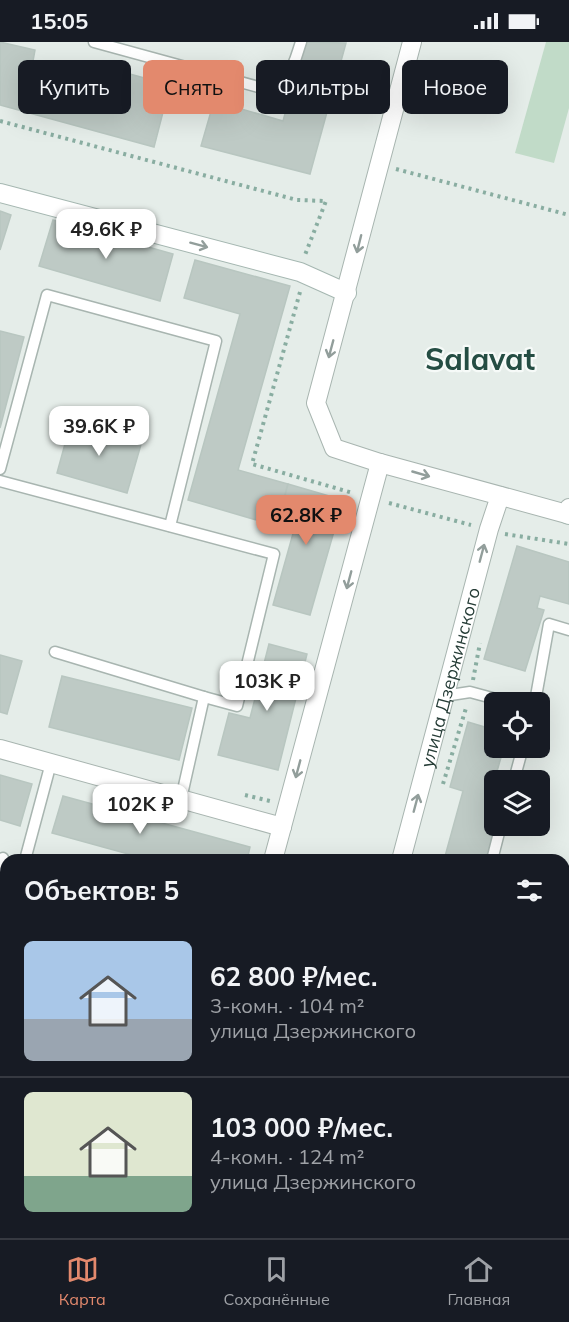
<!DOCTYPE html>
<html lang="ru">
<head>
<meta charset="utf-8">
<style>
  body { margin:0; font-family:Mulish,sans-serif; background:#242831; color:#f1f3f6; height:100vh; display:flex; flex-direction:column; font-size:22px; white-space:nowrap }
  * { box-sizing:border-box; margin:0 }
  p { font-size:20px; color:#9ea1a6 }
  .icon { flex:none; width:33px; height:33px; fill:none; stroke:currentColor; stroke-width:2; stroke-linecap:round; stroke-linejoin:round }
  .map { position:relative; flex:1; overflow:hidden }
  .drawer { position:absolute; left:0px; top:812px; width:570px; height:386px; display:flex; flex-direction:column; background:#171b24; border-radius:18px 18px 0 0; box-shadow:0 6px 24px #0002 }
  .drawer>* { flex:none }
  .top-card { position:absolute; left:18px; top:18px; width:534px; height:54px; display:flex; gap:12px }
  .buttons { position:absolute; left:484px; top:650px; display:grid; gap:12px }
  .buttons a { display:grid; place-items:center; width:66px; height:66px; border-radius:9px; background:#171b24; box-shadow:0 6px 24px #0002; font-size:30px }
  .price { position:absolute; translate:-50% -51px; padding:0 14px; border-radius:12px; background:#fff; color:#222; font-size:20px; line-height:39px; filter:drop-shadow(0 2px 3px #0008) }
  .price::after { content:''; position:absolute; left:50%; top:36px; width:18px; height:14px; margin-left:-9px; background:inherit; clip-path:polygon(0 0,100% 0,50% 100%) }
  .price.selected { background:#e3896d; color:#111 }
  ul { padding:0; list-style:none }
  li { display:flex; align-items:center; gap:18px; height:150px; padding:0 24px }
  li+li { border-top:2px solid #363941 }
  li span { display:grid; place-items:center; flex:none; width:168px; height:120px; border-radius:9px; color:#555 }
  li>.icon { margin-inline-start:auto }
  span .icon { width:72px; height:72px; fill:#fffc; stroke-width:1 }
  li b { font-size:26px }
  h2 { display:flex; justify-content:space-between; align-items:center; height:72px; padding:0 24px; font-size:26px }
  .tag { padding:0 21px; border-radius:9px; background:#171b24; box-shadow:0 6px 24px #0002; font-size:21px; line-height:54px }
  .tag.selected { background:#e3896d; color:#111 }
  .status { display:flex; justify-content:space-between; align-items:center; height:42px; padding:0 30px; background:#171b24; direction:ltr }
  .status svg { height:16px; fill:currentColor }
  .menu { display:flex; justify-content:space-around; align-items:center; height:84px; border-top:2px solid #363941; background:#171b24; font-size:16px; color:#9ea1a6 }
  .menu a { display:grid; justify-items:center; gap:3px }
  .menu .selected { color:#e3896d }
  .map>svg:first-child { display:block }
</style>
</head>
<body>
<div class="status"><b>15:05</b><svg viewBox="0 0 49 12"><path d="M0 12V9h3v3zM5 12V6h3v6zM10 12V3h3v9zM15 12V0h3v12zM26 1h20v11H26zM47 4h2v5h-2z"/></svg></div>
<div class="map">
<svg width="569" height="1196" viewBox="0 0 569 1196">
  <rect width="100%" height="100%" fill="#e5ede9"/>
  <polygon fill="#c1dbc8" points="546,0 569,0 569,66 554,121 515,111"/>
  <g fill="#becac5" stroke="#b8c6c0" stroke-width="1.5">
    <polygon points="0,0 35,8 33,19 123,43 126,31 170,43 154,105 0,63"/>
    <polygon points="305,0 346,1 310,132 201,104 214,59 283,79"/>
    <polygon points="0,169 11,173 0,208"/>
    <polygon points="53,178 173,212 160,259 39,224"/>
    <polygon points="195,218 290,244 238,428 288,442 277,484 188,458 240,272 184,256"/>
    <polygon points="0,289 24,295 0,386"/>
    <polygon points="71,380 142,399 127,451 57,431"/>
    <polygon points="288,442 343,458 310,573 273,563 294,488 277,484"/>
    <polygon points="517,504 569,520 569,562 540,554 537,566 544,568 525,629 484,617"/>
    <polygon points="269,602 307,612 278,728 218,713 229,671 250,676"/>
    <polygon points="0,613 22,619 7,672 0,670"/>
    <polygon points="62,634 192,666 179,718 49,685"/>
    <polygon points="468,680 495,688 495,705 504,705 489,757 495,759 496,783 486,818 444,818 463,749 450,745"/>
    <polygon points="0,733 32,742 20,784 0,778"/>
    <polygon points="63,754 250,805 247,818 150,818 52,791"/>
    <polygon points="0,915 6,916 6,990 0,1011"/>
    <polygon points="564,1007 569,1008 569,1052 564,1050"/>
    <polygon points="0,1187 6,1189 6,1191 33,1196 0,1196"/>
    <polygon points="103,1191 148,1191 146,1196 102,1196"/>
    <polygon points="331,1191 361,1191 373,1194 372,1196 329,1196"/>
  </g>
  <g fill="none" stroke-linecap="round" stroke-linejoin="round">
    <defs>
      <g id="lane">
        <path d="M94,0L262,46C292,38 292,27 301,0"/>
        <polyline points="0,427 47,253 216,299 170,484"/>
        <polyline points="0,439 274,512 237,664 204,655 181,757"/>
        <polyline points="55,610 204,655"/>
        <polyline points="444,654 470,650 507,660"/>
        <polyline points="535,660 549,582 569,588"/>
        <polyline points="514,738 523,705"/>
        <polyline points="25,818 51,721"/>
        <polyline points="492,818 501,783"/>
        <polyline points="0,826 3,816"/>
        <polyline points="564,994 569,995"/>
        <polyline points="0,1175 6,1176"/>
        <polyline points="59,1191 77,1196"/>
        <polyline points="392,1196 393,1191"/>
      </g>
      <g id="street">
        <polyline points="412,0 316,361 334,406 380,421 567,472 569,466"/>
        <polyline points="0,707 282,785"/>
        <polyline points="273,818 380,421"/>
        <path id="s1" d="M401,818L489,487L500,454"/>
        <polyline points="173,1196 174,1191"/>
        <polyline points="302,1196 303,1191"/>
      </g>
      <g id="secondary">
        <polyline points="0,151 300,230 347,251"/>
        <polyline points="567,472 569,473"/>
      </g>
    </defs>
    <use href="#lane" stroke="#a8b5b0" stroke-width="13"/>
    <use href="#street" stroke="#a8b5b0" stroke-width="20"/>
    <use href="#secondary" stroke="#a5b7b1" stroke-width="20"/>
    <g stroke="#89ada1" stroke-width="4" stroke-dasharray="3 4.5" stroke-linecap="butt">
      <polyline points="0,79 297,158 326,159 305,213"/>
      <polyline points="396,127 569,173"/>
      <polyline points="300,250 252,422 353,451"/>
      <polyline points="389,461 471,483"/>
      <polyline points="505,492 569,502"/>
      <polyline points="473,638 480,601"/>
      <polyline points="443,742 466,666"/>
      <polyline points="245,753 270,759"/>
    </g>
    <use href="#lane" stroke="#fff" stroke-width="10"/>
    <use href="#street" stroke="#fff" stroke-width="18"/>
    <use href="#secondary" stroke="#fff" stroke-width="18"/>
  </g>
  <defs><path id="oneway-shaft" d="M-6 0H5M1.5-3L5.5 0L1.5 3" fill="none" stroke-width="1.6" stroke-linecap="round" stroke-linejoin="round" transform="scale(1.5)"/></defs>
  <g stroke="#929e9b">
    <use href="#oneway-shaft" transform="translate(359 202) rotate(104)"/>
    <use href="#oneway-shaft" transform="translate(199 203) rotate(15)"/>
    <use href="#oneway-shaft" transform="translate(331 307) rotate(105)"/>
    <use href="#oneway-shaft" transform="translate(421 432) rotate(16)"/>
    <use href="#oneway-shaft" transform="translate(482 511) rotate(-75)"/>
    <use href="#oneway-shaft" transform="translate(349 538) rotate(105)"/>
    <use href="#oneway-shaft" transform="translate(298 727) rotate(105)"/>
    <use href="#oneway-shaft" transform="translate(416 761) rotate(-75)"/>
  </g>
  <g text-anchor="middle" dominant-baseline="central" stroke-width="4.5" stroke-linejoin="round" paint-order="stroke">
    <g font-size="18" fill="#263d37" stroke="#f6faf8">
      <text stroke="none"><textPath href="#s1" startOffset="189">улица Дзержинского</textPath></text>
    </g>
    <g font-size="30" font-weight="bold" fill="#244d43" stroke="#f6faf8">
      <text x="480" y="317">Salavat</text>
    </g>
  </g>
</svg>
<div class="buttons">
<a><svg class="icon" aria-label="locate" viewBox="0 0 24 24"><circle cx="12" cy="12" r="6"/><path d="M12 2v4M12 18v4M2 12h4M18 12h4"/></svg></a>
<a><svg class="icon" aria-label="layers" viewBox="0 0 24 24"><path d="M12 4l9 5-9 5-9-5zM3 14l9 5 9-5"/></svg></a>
</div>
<b class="price" style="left:106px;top:218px">49.6K ₽</b>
<b class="price" style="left:99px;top:415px">39.6K ₽</b>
<b class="price selected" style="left:306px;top:504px">62.8K ₽</b>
<b class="price" style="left:267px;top:670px">103K ₽</b>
<b class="price" style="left:140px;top:793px">102K ₽</b>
<div class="top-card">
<a class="tag">Купить</a>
<a class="tag selected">Снять</a>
<a class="tag">Фильтры</a>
<a class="tag">Новое</a>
</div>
<section class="drawer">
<h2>Объектов: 5<svg class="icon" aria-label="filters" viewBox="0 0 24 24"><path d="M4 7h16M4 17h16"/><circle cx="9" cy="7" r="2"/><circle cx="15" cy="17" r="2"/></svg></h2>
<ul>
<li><span style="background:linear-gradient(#a9c7e8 65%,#9aa5b1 0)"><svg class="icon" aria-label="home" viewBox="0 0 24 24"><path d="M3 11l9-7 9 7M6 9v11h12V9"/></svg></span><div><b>62 800 ₽/мес.</b><p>3-комн. · 104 m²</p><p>улица Дзержинского</p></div></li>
<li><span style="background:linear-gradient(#dfe7d0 70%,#7fa58c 0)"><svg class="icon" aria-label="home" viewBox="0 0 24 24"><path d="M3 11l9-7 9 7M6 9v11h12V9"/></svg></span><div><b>103 000 ₽/мес.</b><p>4-комн. · 124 m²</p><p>улица Дзержинского</p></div></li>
</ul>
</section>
</div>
<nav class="menu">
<a class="selected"><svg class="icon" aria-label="map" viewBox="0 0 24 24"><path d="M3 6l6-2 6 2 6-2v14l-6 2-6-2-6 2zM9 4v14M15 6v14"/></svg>Карта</a>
<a><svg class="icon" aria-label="saved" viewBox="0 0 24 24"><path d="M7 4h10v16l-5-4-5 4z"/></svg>Сохранённые</a>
<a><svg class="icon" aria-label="home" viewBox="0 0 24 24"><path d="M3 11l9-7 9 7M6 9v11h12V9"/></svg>Главная</a>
</nav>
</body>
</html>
